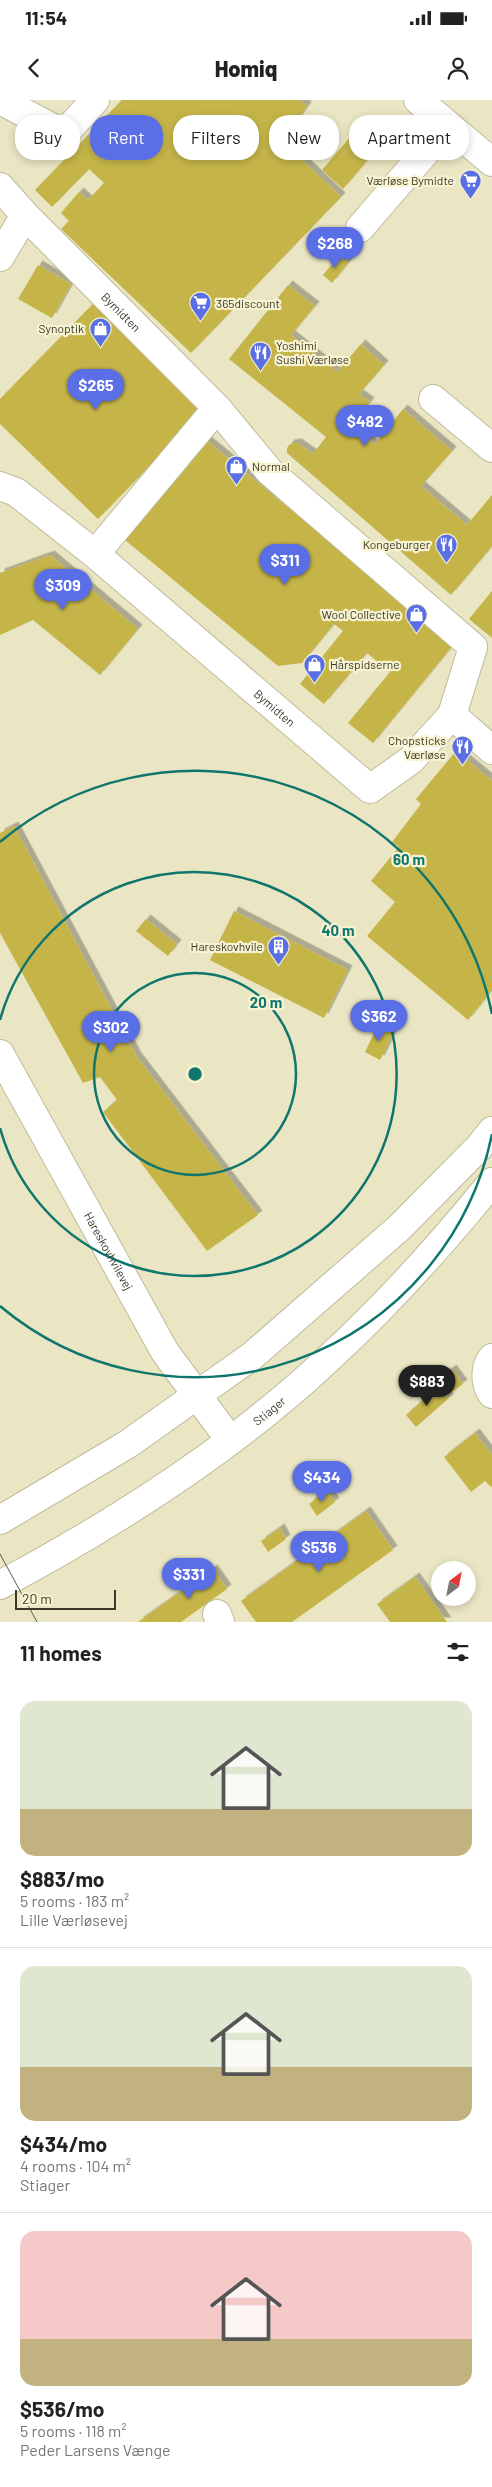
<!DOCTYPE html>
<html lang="en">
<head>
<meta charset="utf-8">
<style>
  body { margin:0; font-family:Barlow,sans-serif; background:#f6f6f6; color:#222; height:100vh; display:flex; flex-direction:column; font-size:19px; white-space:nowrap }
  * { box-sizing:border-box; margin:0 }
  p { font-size:16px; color:#767676 }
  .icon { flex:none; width:28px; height:28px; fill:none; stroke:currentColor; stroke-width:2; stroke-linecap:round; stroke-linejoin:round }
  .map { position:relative; height:1522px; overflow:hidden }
  .sheet { display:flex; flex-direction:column; background:#fff; flex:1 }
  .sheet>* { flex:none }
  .hud { position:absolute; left:15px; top:15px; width:462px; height:45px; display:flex; gap:10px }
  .needle { width:32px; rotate:32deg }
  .fabs { position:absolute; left:431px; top:1461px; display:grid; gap:10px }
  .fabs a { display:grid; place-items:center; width:45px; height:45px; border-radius:50%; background:#fff; box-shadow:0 2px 8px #0003; font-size:25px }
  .scale { position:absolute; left:15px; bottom:12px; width:101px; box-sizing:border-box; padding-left:5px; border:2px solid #3a382a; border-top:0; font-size:14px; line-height:18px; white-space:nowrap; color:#3a382a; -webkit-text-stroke:4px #f8f3d0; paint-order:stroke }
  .price { position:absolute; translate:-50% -42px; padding:0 11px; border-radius:18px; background:#5a6ee5; color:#fff; font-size:16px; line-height:32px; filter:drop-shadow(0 1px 2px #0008) }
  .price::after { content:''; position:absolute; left:50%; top:30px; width:15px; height:11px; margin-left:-8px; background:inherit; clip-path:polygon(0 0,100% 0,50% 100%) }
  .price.on { background:#222; color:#fff }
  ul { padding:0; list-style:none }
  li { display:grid; align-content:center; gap:10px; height:265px; padding:0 20px }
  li+li { border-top:1px solid #e0e0e0 }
  li span { display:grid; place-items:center; height:155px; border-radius:15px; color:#555 }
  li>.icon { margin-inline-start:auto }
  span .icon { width:90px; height:90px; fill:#fffc; stroke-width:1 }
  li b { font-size:21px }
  h2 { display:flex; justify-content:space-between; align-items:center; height:60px; padding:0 20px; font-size:21px }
  .pill { padding:0 18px; border-radius:20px; background:#fff; box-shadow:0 2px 8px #0003; font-size:18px; line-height:45px }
  .pill.on { background:#5a6ee5; color:#fff }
  .status { display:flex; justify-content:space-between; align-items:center; height:35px; padding:0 25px; background:#fff; direction:ltr }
  .status svg { height:14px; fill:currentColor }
  header { display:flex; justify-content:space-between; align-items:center; height:65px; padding:0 20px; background:#fff; font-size:22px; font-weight:800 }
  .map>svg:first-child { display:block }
</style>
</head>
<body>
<div class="status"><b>11:54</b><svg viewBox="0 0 49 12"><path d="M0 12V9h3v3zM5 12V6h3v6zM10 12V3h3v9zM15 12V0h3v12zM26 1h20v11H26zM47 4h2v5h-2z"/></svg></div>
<header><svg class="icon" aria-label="back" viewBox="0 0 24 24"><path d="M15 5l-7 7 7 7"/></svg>Homiq<svg class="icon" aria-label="person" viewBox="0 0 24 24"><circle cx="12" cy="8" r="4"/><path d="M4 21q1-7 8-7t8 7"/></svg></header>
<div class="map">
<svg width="492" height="1522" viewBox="0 0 492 1522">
  <defs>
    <filter id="shadow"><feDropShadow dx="4.5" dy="-4.5" stdDeviation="0" flood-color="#0004"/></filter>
  </defs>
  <rect width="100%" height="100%" fill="#eae6c3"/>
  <g fill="#c5b548" filter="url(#shadow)">
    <polygon points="122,0 299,0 307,6 283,42 341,97 191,253 61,129 69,121 61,113 79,92 88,100 104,83 89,69 52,107 35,90"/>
    <polygon points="352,35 375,51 343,89 322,70"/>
    <polygon points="339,156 348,163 332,183 323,175"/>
    <polygon points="38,165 71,184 52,218 18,199"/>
    <polygon points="288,185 315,206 291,235 337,272 361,244 384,265 359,294 370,302 351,326 374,345 403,309 452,351 421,386 467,425 492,395 492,446 451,495 287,353 287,348 290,344 297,343 313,354 326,337 229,259"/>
    <polygon points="93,204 203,311 98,419 0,324 0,299"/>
    <polygon points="207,341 454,544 373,643 348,623 390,572 367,553 324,604 300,584 343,531 334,524 302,563 278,566 125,440"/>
    <polygon points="50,455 138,529 100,575 33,520 0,535 0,473"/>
    <polygon points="492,491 492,538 469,519"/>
    <polygon points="456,651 492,681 492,890 468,920 367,836 395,802 371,781 399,747 392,742 421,704 416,699"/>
    <polygon points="14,726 137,957 258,1115 207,1151 103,1012 117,1000 100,977 83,983 0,833 0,733"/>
    <polygon points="234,811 348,870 324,918 210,860"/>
    <polygon points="146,819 177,844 168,856 136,831"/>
    <polygon points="378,925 394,932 380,960 365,952"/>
    <polygon points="452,1269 463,1284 448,1295 437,1280"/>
    <polygon points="438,1287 449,1298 416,1327 406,1315"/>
    <polygon points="475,1333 492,1355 492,1386 491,1387 485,1381 471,1392 444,1357"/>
    <polygon points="327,1391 335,1402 317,1416 309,1404"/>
    <polygon points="366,1411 393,1450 292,1522 256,1522 241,1501"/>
    <polygon points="280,1428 286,1439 268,1452 261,1441"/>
    <polygon points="213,1469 227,1489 181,1522 138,1522"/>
    <polygon points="415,1477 447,1522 390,1522 377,1504"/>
  </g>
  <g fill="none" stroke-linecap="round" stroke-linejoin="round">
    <defs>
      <g id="minor">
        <polyline points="0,0 64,34 95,0"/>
        <polyline points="418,0 492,62"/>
        <path id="s1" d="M0,87L25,115L217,308L270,372L473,547L452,615L492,650"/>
        <polyline points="360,128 448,26"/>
        <polyline points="0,157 25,115"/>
        <polyline points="433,299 492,348"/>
        <path id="s2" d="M0,386L16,392L95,454L370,689L411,660L452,615"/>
        <polyline points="95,454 217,308"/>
        <path id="s3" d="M0,954L165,1252L230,1340"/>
        <path d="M492,1258C484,1268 485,1284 492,1294"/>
        <polyline points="0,1420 128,1344 252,1256 400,1127 480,1046 492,1031"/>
        <path id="s4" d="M0,1485C116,1423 231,1350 327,1260C387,1205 441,1145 492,1082"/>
        <polyline points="217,1514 220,1522"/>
      </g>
    </defs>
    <use href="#minor" stroke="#bfbb99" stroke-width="30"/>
    <use href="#minor" stroke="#fff" stroke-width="28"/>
    <polyline stroke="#5e5c49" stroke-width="1" points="0,1454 37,1522"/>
  </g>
  <g fill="none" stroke="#0f766e" stroke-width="2.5">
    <circle cx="195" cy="974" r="101"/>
    <path d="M0 920A202 202 0 1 1 0 1028"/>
    <path d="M492 1034A303 303 0 0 1 0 1206M0 742A303 303 0 0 1 492 914"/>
  </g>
  <defs>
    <symbol id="supermarket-pin" viewBox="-11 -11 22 30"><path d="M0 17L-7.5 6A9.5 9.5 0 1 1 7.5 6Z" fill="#5a6ee5" stroke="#f8f3d0"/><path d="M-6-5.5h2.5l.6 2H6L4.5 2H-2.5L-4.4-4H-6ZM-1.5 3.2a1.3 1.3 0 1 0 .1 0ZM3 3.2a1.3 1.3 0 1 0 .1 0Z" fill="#fff"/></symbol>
    <symbol id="shop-pin" viewBox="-11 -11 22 30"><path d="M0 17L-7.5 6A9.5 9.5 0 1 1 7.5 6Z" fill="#5a6ee5" stroke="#f8f3d0"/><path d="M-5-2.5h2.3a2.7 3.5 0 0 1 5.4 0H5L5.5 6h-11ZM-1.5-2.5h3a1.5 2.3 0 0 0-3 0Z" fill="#fff"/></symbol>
    <symbol id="restaurant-pin" viewBox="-11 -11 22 30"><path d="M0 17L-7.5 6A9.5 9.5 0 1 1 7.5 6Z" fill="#5a6ee5" stroke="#f8f3d0"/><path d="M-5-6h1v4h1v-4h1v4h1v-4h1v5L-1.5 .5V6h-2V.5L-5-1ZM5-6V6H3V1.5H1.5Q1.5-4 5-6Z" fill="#fff"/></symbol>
    <symbol id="building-pin" viewBox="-11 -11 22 30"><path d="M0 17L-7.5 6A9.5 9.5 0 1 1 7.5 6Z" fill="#5a6ee5" stroke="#f8f3d0"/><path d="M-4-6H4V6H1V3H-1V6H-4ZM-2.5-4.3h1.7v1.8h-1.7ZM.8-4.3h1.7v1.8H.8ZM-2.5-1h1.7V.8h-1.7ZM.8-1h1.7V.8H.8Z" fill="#fff"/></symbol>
  </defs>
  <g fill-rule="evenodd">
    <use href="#supermarket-pin" x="458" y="68" width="25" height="34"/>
    <use href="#supermarket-pin" x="188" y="190" width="25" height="34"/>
    <use href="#shop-pin" x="88" y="216" width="25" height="34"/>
    <use href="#restaurant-pin" x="248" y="240" width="25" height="34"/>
    <use href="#shop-pin" x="224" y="354" width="25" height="34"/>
    <use href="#restaurant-pin" x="434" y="432" width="25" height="34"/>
    <use href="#shop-pin" x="404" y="502" width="25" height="34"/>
    <use href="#shop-pin" x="302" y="552" width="25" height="34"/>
    <use href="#restaurant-pin" x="450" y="634" width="25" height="34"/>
    <use href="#building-pin" x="266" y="834" width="25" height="34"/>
  </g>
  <g text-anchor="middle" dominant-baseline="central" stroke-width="4.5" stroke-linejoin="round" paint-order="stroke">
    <g font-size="12" fill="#3a382a" stroke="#f8f3d0" text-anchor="end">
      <text x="454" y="80">Værløse Bymidte</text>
      <text x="216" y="203" text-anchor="start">365discount</text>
      <text x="84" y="228">Synoptik</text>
      <text x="276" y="245" text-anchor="start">Yoshimi<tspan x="276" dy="14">Sushi Værløse</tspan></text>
      <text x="252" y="366" text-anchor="start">Normal</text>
      <text x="430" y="444">Kongeburger</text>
      <text x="401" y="514">Wool Collective</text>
      <text x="330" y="564" text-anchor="start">Hårspidserne</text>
      <text x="446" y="640">Chopsticks<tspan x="446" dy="14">Værløse</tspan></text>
      <text x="263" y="846">Hareskovhvile</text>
    </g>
    <g font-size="12" fill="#3a382a" stroke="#f8f3d0">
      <text stroke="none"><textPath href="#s1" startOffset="174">Bymidten</textPath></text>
      <text stroke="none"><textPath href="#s2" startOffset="354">Bymidten</textPath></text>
      <text stroke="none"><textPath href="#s3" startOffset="225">Hareskovhvilevej</textPath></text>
      <text stroke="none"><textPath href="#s4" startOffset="321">Stiager</textPath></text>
    </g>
  </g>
  <circle cx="195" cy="974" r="8" fill="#0f766e" stroke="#f8f3d0" stroke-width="2.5"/>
  <g font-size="15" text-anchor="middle" font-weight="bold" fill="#0f766e" stroke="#f8f3d0" stroke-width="4.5" stroke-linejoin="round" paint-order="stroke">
    <text x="409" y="765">60 m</text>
    <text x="338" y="836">40 m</text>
    <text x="266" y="908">20 m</text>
  </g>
</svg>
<div class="fabs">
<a><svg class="needle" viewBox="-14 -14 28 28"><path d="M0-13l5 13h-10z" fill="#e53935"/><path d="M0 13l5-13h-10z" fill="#767676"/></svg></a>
</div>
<div class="scale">20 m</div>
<b class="price" style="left:335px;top:169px">$268</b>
<b class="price" style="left:96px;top:311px">$265</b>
<b class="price" style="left:365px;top:347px">$482</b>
<b class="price" style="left:285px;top:486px">$311</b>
<b class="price" style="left:63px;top:511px">$309</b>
<b class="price" style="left:379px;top:942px">$362</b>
<b class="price" style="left:111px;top:953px">$302</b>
<b class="price on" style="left:427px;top:1307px">$883</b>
<b class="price" style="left:322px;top:1403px">$434</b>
<b class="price" style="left:319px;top:1473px">$536</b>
<b class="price" style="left:189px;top:1500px">$331</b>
<div class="hud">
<a class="pill">Buy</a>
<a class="pill on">Rent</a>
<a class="pill">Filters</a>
<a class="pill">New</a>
<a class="pill">Apartment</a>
</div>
</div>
<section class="sheet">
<h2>11 homes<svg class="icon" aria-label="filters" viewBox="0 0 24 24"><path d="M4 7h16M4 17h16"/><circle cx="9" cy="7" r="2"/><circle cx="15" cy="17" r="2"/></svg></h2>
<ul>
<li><span style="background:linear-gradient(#dfe7d0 70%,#c2b280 0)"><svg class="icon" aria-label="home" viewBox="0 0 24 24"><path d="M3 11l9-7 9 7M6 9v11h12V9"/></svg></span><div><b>$883/mo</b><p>5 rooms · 183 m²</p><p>Lille Værløsevej</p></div></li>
<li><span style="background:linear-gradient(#dfe7d0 65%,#c2b280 0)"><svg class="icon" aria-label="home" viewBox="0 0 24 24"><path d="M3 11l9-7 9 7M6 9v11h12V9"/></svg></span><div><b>$434/mo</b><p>4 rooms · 104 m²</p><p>Stiager</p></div></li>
<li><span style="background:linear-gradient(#f6c9c9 70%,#c2b280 0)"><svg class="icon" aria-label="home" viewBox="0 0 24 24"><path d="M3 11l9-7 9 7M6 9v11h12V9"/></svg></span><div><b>$536/mo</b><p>5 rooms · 118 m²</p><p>Peder Larsens Vænge</p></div></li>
</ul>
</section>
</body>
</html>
